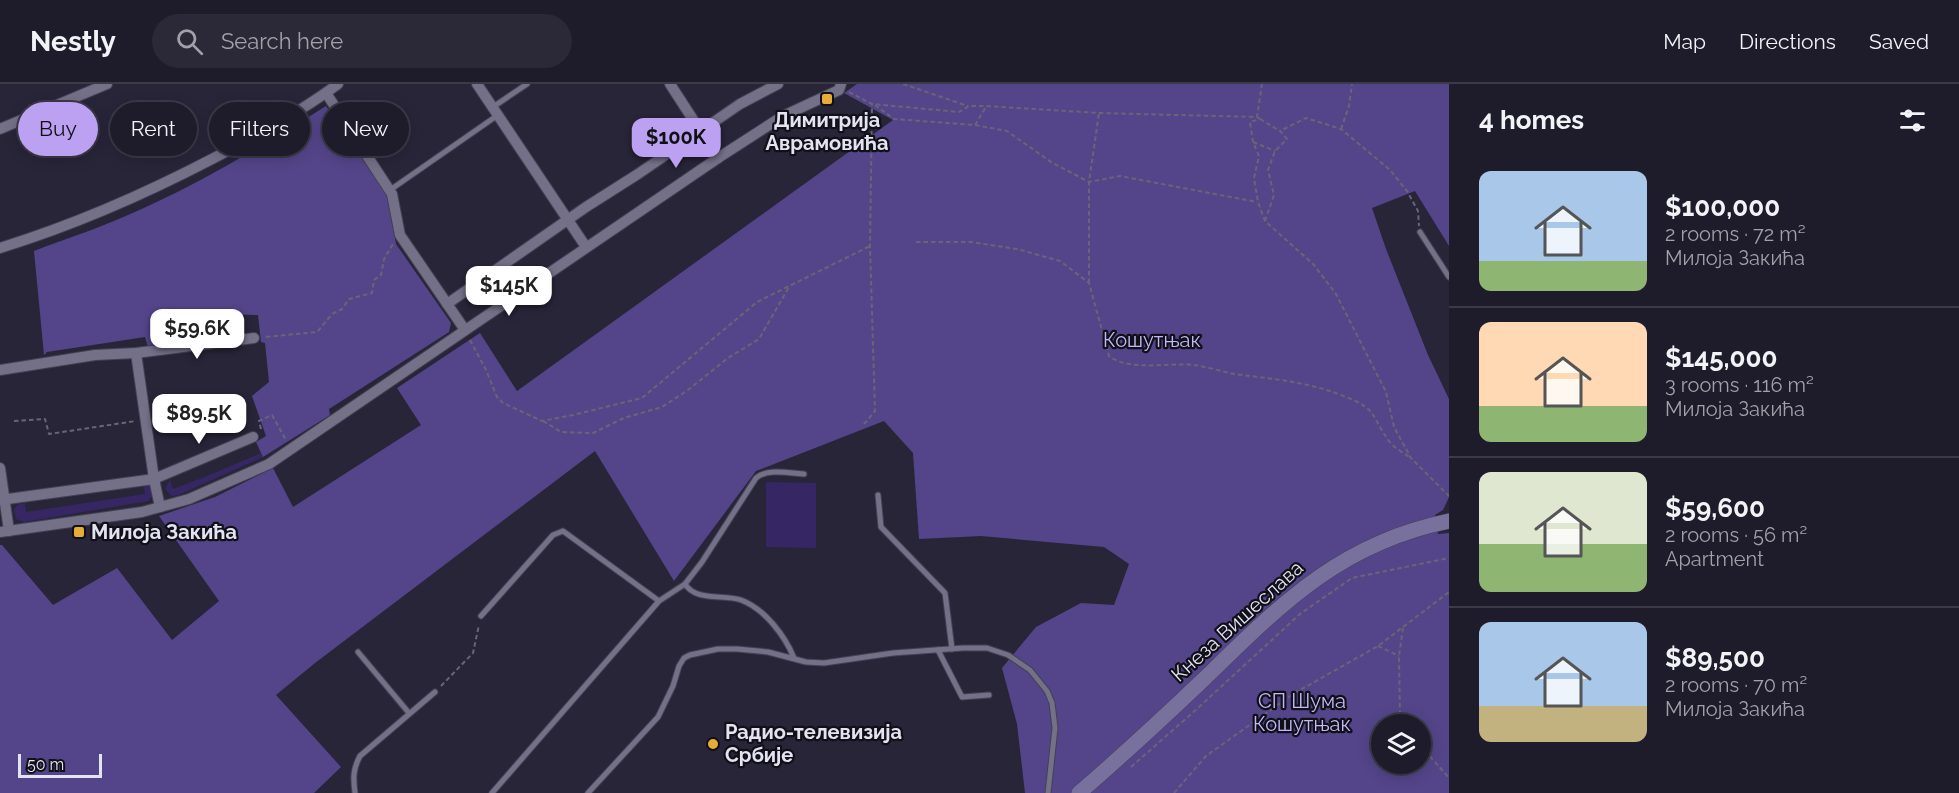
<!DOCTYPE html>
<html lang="en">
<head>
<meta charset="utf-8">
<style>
  body { margin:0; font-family:Raleway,sans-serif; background:#2b2937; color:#f1f3f6; height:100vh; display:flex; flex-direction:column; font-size:22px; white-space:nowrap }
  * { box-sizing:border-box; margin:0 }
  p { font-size:20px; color:#a1a1a9 }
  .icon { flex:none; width:33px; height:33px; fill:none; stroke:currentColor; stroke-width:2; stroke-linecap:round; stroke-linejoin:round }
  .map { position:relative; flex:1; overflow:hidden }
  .sheet { display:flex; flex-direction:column; background:#1e1c2b; width:510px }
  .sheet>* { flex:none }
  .banner { position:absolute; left:18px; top:18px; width:570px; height:54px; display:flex; gap:12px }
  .fabs { position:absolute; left:1371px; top:630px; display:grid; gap:12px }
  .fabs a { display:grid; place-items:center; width:60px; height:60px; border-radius:50%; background:#1e1c2b; box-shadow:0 3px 15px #0003,0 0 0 2px #3c3a47; font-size:30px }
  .scale { position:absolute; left:18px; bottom:15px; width:84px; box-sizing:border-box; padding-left:6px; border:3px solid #e4e3f1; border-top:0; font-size:16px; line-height:21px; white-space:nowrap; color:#e4e3f1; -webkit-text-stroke:4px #111019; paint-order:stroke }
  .price { position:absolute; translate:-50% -51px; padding:0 14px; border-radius:12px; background:#fff; color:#222; font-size:20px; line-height:39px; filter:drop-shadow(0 2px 3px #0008) }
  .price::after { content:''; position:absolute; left:50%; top:36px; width:18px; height:14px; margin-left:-9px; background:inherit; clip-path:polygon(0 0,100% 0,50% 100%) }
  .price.current { background:#bca0f2; color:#111 }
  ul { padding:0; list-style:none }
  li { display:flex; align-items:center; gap:18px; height:150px; padding:0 30px }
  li+li { border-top:2px solid #3c3a47 }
  li span { display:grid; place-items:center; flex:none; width:168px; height:120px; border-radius:12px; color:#555 }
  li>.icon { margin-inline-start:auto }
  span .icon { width:72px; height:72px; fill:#fffc; stroke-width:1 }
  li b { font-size:26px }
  h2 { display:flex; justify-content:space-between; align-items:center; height:72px; padding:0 30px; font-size:26px }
  .chip { padding:0 21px; border-radius:27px; background:#1e1c2b; box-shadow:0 3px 15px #0003,0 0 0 2px #3c3a47; font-size:21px; line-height:54px }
  .chip.current { background:#bca0f2; color:#111 }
  header { display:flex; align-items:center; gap:36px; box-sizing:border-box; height:84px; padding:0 30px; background:#1e1c2b; border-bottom:2px solid #3c3a47 }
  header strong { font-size:28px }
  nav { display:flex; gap:33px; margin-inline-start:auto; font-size:21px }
  .search { width:420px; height:54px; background:#2b2937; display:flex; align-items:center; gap:15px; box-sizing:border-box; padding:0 21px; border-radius:33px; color:#a1a1a9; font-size:22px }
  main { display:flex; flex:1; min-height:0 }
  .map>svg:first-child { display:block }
</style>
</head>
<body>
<header>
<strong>Nestly</strong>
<div class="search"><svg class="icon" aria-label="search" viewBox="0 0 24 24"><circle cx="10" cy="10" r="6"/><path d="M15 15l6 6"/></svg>Search here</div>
<nav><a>Map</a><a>Directions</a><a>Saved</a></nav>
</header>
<main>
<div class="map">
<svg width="1449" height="709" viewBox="0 0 1449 709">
  <rect width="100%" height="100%" fill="#282539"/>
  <g fill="#362764">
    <polygon points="261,369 263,373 178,411 172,412 165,405 170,396 173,405 205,393"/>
    <polygon points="766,398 816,399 816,464 766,463"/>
    <polygon points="149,401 152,403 153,411 148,417 24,438 16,435 14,426 17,421 25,419 26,428 145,410 144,402"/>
  </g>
  <g fill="#54458a" fill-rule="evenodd">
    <path d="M857,0H1449V162L1415,107L1372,124L1386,165L1428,271L1449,315V413L1443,426L1435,431L1438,450L1449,449V709H1025L1017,640L1002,584L1036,543L1081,519L1114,521L1129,480L1104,463L981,452L919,455L913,369L884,337L756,387L674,497L595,367L315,579L276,611L341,683L314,709H0V461H2L53,521L117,484L172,556L219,517L159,432L215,413L273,384L293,423L421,341L397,304L480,249L517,307L893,36L844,9ZM1382,640H1420V680H1382Z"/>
    <path d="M326,22L387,111L396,160L451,239L449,248L329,325L330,331L263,373L256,358L266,352L252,312L269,298L265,259L261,258L258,231L218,230L167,235L169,261L148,263L145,253L47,268L44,271L34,167C65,155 97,145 128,131C197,101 262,62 326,22Z"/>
  </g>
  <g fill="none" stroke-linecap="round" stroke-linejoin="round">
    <defs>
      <g id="lane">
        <polyline points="493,23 527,0"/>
        <polyline points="390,106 498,31"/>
        <polyline points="1420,148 1449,193"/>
        <polyline points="878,411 881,443 945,509 952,565"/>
        <polyline points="659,517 685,500"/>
        <polyline points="481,532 553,451 563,447 659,517 492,709"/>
        <polyline points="938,566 962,613 989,611"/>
        <polyline points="358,568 409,629"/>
        <path d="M794,574C785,552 765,525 741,516C724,510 696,518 685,500L702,478L756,394C767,384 790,389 804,390"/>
        <path d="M355,709C353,694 353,685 360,672L435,608"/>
        <polyline points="588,709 658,633 673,602 679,582 684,574 690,571 718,565 737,565 768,568 806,578 824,579 893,569 963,564 987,564 1008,571 1030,586 1047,607 1052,619 1055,644 1048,709"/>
      </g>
      <g id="street">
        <polyline points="477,0 586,163"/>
        <polyline points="670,0 718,74"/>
        <polyline points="326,9 392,110 400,151 465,246"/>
        <polyline points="0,45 107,0"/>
        <path d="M0,164C74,141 143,111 212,75C255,53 299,29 338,0"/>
        <polyline points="447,220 586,123 638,90 740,20 778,0"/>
        <polyline points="136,269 154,395 160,423"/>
        <polyline points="0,286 95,271 136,269 254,254"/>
        <polyline points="0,384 9,447"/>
        <polyline points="0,416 154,395 253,353"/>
        <polyline points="0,448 142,428 189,415 269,380 718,74 783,32 839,6 841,0"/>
      </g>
      <path id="secondary" d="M1079,709C1122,672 1163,634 1204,595C1280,521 1340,459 1449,437"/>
    </defs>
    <use href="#lane" stroke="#444152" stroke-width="7"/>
    <use href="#street" stroke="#444152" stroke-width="12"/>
    <use href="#secondary" stroke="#444152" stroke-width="16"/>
    <g stroke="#686577" stroke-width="2" stroke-dasharray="4.5 3" stroke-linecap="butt">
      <polyline points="903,0 968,22"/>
      <polyline points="849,8 872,20 959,28 969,22 986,22 1099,29 1257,33 1262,0"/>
      <polyline points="875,21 894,35 975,41 1007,47 1051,78 1089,98 1120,92 1257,118"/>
      <polyline points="1257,33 1260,35 1250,38 1253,58 1259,72 1254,94 1258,118 1265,137 1314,181 1336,210 1386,308 1394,343 1411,374 1449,412"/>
      <polyline points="1260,35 1280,47"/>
      <polyline points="975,41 986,23"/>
      <polyline points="1341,45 1349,22 1352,0"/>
      <polyline points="1253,58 1275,67"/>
      <polyline points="1265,137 1274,111 1268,86 1275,67 1287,55 1280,47 1306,34 1341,45 1390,86 1407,107 1418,127 1419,142"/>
      <path d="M916,158H971L1017,165L1060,177L1089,199L1109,272C1129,288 1169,278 1194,281C1207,283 1221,287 1234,290C1273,295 1310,298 1346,313C1379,326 1371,333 1389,357C1394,364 1404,369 1411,374"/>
      <polyline points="1089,199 1089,98 1099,29"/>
      <polyline points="266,253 317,248 332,230 342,225 349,215 372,209 374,196 381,191 384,175 393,160"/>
      <polyline points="470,256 486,286 497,313 503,319 542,337 573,331 642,314 757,218 870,162"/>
      <polyline points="14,337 45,335 49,350 136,337"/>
      <polyline points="543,337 561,348 593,349 624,334 662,323 688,306 728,274 759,255 789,203"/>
      <polyline points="864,340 875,327 870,162 872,20"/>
      <polyline points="261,345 259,337 272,331 286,356"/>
      <polyline points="1403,544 1399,572 1400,633 1406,640"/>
      <polyline points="1378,562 1399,572"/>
      <polyline points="441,602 473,569 479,541"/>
      <polyline points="1420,661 1449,694"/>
      <polyline points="1131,683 1198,624 1300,530 1352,494 1449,474"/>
      <polyline points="1174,709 1206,672 1293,610 1378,562 1449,508"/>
    </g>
    <use href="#lane" stroke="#737088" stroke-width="5"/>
    <use href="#street" stroke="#737088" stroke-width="10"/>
    <use href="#secondary" stroke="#78719d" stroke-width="15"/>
  </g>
  <g fill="#e6ac36" stroke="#111019" stroke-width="2">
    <rect x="821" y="9" width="12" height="12" rx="3"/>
    <rect x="73" y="442" width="12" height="12" rx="3"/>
    <circle cx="713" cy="660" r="6"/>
  </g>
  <g text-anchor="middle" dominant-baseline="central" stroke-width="4.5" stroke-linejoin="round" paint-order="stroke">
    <g font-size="20" font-weight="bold" fill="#e4e3f1" stroke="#111019" text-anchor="start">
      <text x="827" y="36" text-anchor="middle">Димитрија<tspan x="827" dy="23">Аврамовића</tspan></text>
      <text x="91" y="448">Милоја Закића</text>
      <text x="725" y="648">Радио-телевизија<tspan x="725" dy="23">Србије</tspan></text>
    </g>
    <g font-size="20" fill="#c1b9f5" stroke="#111019">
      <text x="1152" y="256">Кошутњак</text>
      <text x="1302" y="617">СП Шума<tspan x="1302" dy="23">Кошутњак</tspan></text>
    </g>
    <g font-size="20" fill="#e4e3f1" stroke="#111019">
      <text transform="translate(1237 537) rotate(-42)">Кнеза Вишеслава</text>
    </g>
  </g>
</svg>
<div class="fabs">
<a><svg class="icon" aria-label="layers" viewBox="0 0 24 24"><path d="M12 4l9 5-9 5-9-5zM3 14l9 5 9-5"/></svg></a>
</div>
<div class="scale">50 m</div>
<b class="price current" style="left:676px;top:85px">$100K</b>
<b class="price" style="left:509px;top:233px">$145K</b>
<b class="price" style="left:197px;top:276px">$59.6K</b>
<b class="price" style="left:199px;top:361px">$89.5K</b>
<div class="banner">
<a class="chip current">Buy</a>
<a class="chip">Rent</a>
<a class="chip">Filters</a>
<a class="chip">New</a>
</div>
</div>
<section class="sheet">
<h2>4 homes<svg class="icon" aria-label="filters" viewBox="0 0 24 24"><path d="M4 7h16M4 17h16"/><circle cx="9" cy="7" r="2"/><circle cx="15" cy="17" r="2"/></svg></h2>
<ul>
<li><span style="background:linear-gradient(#a9c7e8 75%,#8fb573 0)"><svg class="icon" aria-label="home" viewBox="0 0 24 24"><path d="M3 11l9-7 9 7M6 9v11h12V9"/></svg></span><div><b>$100,000</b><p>2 rooms · 72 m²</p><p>Милоја Закића</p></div></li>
<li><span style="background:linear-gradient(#ffd9b3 70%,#8fb573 0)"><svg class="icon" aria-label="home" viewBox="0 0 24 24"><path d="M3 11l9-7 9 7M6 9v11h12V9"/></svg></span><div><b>$145,000</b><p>3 rooms · 116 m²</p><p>Милоја Закића</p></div></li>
<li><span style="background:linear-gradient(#dfe7d0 60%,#8fb573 0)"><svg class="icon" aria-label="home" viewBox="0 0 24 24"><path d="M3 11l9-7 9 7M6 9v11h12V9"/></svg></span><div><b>$59,600</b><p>2 rooms · 56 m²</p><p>Apartment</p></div></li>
<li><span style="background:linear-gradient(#a9c7e8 70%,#c2b280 0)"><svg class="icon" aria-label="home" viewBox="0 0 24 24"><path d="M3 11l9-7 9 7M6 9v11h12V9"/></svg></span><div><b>$89,500</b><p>2 rooms · 70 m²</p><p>Милоја Закића</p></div></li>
</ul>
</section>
</main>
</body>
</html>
